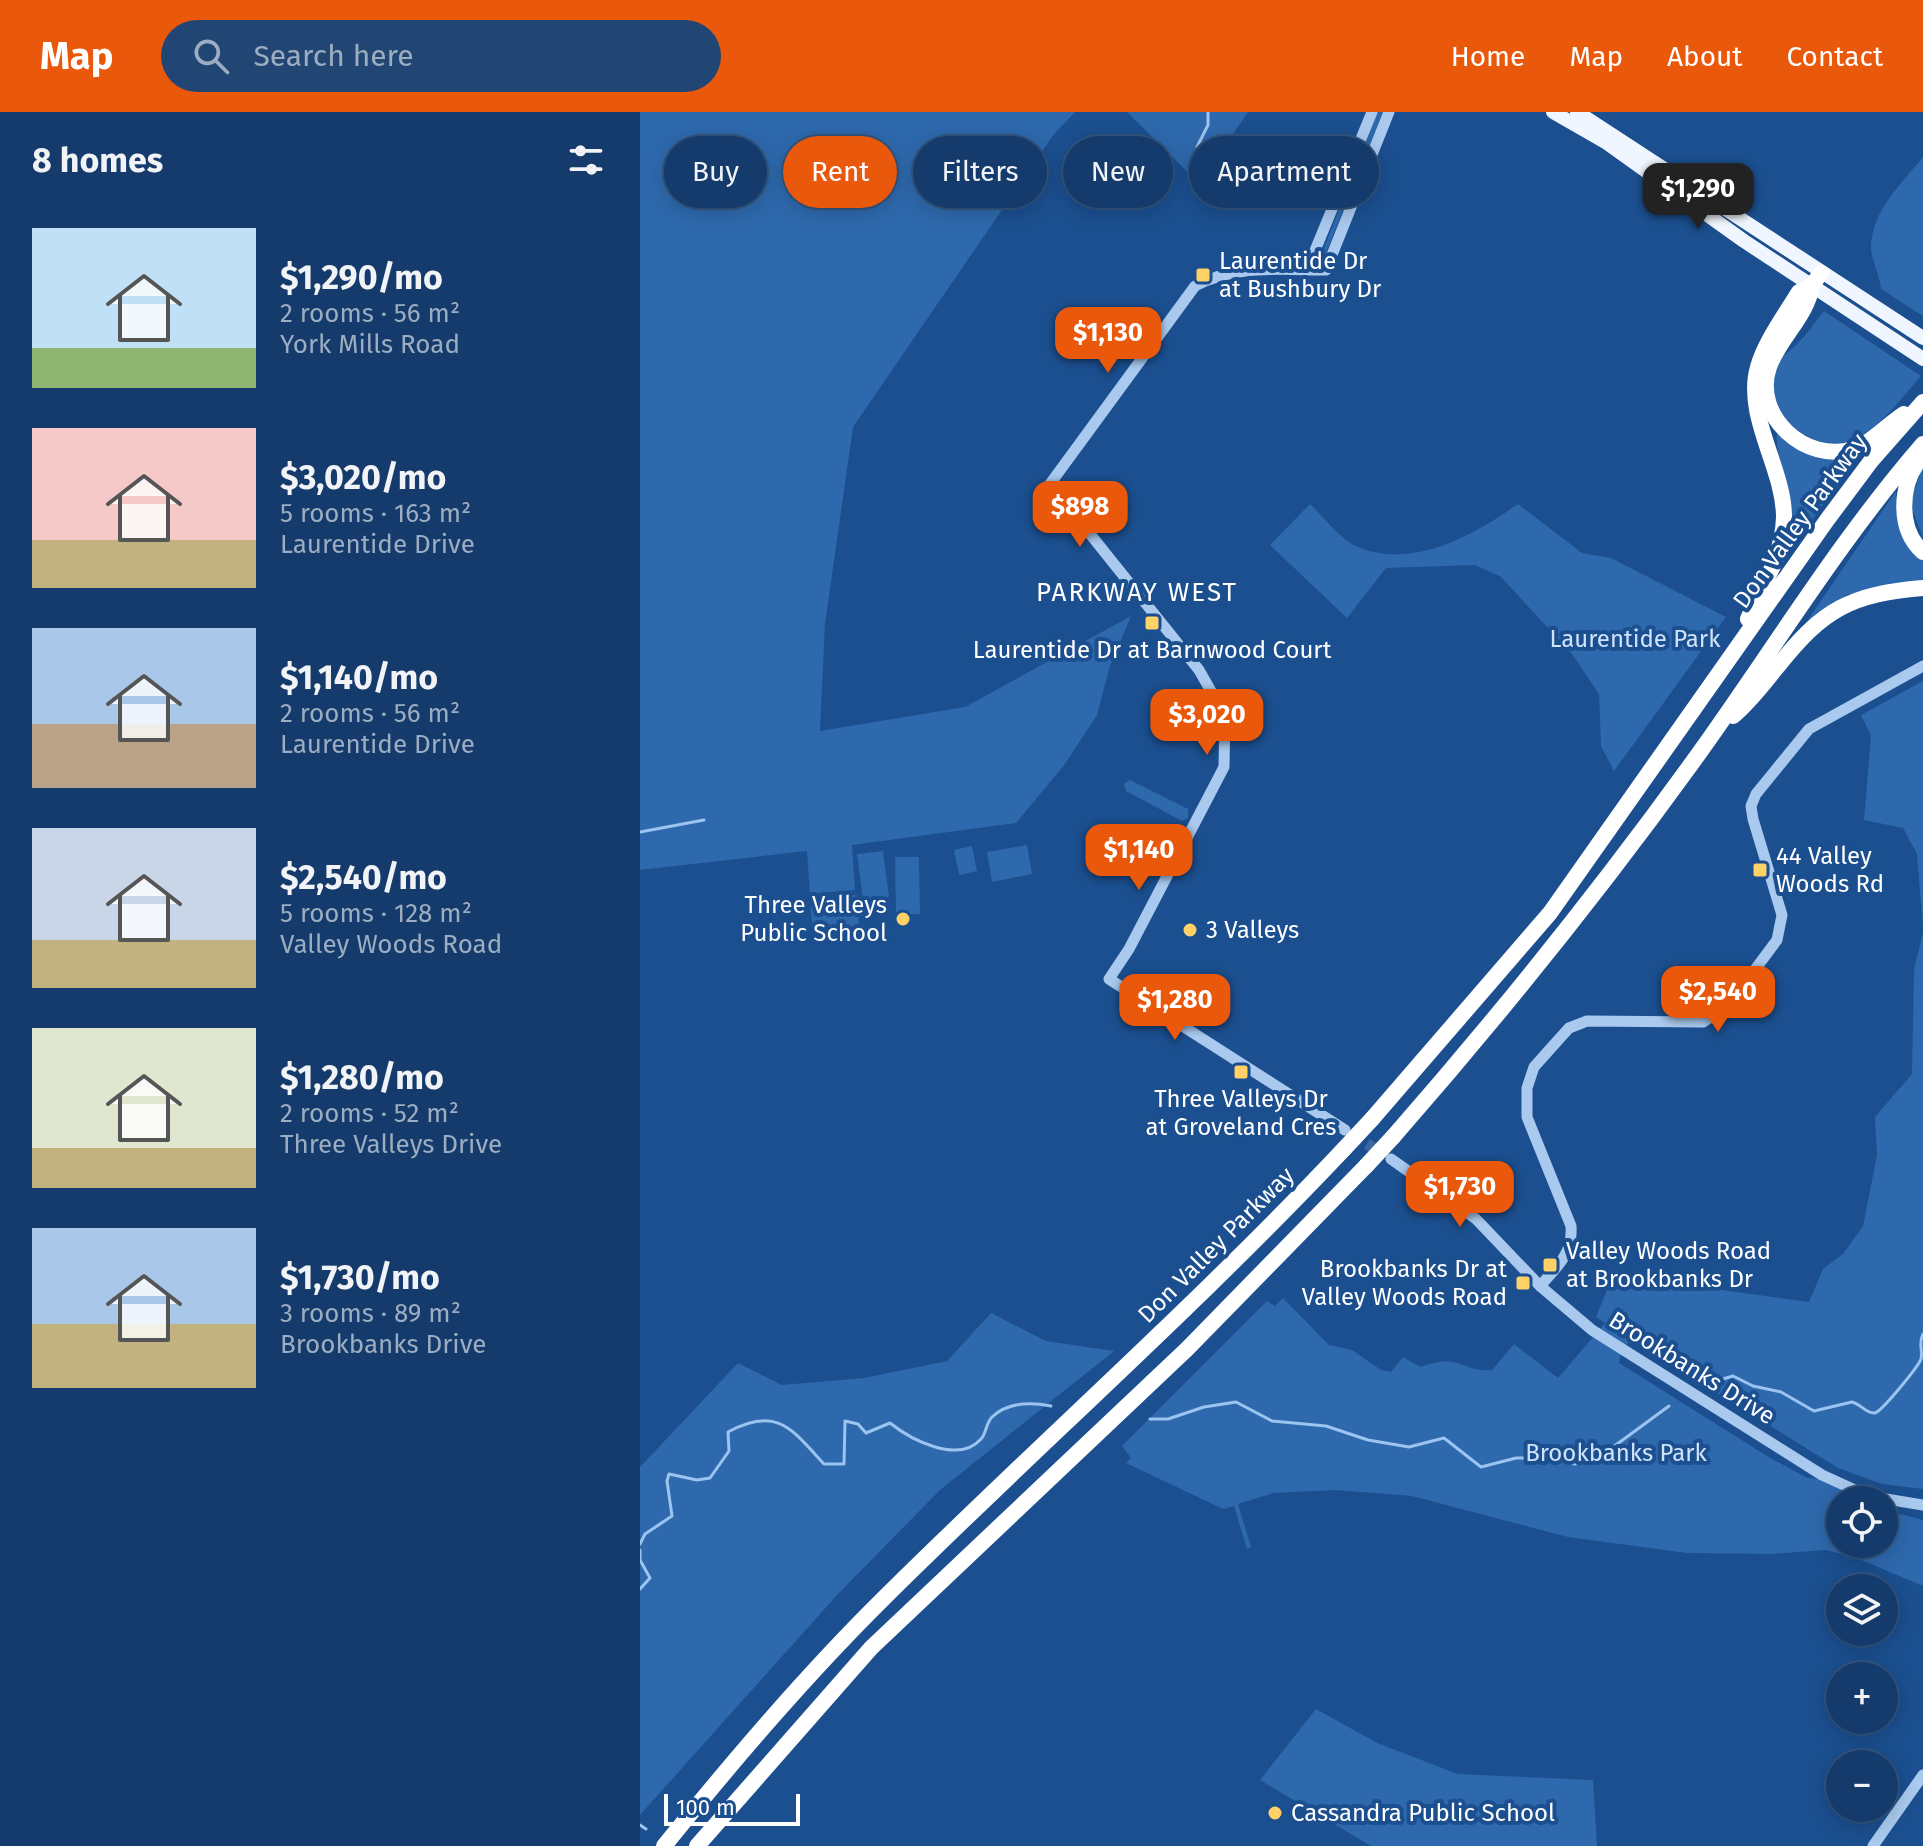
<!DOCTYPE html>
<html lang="en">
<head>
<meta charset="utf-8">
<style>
  body { margin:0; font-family:"Fira Sans",sans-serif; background:#214673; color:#f1f3f6; height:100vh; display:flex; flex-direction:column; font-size:30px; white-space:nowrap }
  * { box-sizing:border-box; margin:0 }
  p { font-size:26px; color:#9dadc1 }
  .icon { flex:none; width:44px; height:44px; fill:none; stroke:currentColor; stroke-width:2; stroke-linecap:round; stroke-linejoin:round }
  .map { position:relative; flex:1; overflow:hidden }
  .details { display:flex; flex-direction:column; background:#143b6b; width:640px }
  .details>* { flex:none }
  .guide { position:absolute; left:24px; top:24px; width:760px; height:72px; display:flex; gap:16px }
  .fabs { position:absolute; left:1186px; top:1374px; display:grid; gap:16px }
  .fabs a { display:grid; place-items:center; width:72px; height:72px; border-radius:50%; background:#143b6b; box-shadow:0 4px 20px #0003,0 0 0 2px #33557e; font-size:40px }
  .scale { position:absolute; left:24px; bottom:20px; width:136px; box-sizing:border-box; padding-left:8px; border:4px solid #fff; border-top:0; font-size:22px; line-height:28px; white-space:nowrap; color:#fff; -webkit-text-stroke:6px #1b4f8f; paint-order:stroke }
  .price { position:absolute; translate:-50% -68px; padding:0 18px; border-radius:16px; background:#ea580c; color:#fff; font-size:26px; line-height:52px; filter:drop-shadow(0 2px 4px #0008) }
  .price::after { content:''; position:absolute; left:50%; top:48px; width:24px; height:18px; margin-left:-12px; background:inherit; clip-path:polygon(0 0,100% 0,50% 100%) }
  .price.current { background:#222; color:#fff }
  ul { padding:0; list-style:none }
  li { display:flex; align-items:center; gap:24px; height:200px; padding:0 32px }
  li span { display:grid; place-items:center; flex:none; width:224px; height:160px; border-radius:0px; color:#555 }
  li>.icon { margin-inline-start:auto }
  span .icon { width:96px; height:96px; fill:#fffc; stroke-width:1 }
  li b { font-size:34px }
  h2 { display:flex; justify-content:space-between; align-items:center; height:96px; padding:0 32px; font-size:34px }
  .tag { padding:0 28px; border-radius:36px; background:#143b6b; box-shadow:0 4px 20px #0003,0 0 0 2px #33557e; font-size:28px; line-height:72px }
  .tag.current { background:#ea580c; color:#fff }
  header { display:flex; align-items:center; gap:48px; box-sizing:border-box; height:112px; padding:0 40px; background:#ea580c; color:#fff }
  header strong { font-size:38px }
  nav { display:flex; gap:44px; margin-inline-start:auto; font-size:28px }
  .search { width:560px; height:72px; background:#214673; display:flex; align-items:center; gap:20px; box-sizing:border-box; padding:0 28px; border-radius:44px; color:#9dadc1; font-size:30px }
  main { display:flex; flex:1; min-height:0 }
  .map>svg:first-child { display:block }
</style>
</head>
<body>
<header>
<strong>Map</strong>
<div class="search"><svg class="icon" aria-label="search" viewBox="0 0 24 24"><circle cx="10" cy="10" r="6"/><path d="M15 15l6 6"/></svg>Search here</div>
<nav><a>Home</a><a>Map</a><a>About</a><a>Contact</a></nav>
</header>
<main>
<section class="details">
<h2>8 homes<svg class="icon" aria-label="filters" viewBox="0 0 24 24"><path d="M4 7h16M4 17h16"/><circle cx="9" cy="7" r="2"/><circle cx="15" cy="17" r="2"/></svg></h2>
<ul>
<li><span style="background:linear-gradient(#bfe0f5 75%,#8fb573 0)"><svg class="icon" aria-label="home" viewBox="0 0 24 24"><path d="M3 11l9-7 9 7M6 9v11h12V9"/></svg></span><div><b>$1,290/mo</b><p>2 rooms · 56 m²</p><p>York Mills Road</p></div></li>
<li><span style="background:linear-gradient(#f6c9c9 70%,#c2b280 0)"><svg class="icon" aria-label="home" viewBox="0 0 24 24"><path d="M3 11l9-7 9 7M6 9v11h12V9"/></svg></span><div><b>$3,020/mo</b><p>5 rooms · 163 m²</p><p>Laurentide Drive</p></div></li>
<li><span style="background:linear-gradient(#a9c7e8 60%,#b9a48a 0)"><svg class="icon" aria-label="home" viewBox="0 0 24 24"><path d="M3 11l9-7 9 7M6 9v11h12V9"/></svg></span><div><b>$1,140/mo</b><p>2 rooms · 56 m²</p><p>Laurentide Drive</p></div></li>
<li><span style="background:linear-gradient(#c9d6e8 70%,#c2b280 0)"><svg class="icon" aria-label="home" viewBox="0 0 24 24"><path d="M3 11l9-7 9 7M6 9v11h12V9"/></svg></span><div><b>$2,540/mo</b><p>5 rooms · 128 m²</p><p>Valley Woods Road</p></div></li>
<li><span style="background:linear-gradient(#dfe7d0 75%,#c2b280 0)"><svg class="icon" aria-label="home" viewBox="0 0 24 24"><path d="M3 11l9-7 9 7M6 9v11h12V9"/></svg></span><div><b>$1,280/mo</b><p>2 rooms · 52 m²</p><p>Three Valleys Drive</p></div></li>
<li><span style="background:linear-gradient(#a9c7e8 60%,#c2b280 0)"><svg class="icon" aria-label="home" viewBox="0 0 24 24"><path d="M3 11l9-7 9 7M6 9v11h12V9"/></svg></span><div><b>$1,730/mo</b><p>3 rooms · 89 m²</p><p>Brookbanks Drive</p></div></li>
</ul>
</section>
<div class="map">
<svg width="1283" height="1734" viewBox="0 0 1283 1734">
  <rect width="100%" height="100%" fill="#1b4f8f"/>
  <g fill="#2e69ad">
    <polygon points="0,0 435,0 414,22 213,315 185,512 180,619 325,595 491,504 470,554 457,603 425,652 376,711 212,733 215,778 170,782 167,739 0,758"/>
    <polygon points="487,0 608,0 593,22 602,71 583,95"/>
    <polygon points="737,0 743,0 684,146 680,146"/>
    <path d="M1283,45V204L1241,177C1240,163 1231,148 1231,135C1232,98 1262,71 1283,45Z"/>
    <path d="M1184,199L1281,264C1260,287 1239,319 1209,329C1168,343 1111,290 1139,248C1143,242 1152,238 1157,232C1167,222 1175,210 1184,199Z"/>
    <path d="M1137,322C1167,345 1180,350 1217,343L1142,452C1146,436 1153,418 1151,402C1149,384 1134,335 1137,322Z"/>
    <polygon points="1283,354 1283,426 1270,391"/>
    <path d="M1256,379C1259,408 1259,428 1283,447V470L1206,483L1165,512Z"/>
    <path d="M670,392C683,404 700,427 716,434C771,459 834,423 878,392L942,441L971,446L1086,505L974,659L961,634L959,582L932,542L861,465L835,453L746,456L707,506L630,433Z"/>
    <polygon points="1283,569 1283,816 1277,742 1263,716 1224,708 1231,624 1221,603"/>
    <polygon points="490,668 548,697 548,706 542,709 486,679 484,672"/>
    <polygon points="387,733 392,762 352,770 347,740"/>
    <polygon points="332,734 337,759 319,763 314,738"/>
    <polygon points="243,739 249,785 223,788 217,742"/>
    <polygon points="255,745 279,745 280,802 256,803"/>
    <polygon points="217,783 219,818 173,821 170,787"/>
    <path d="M1283,820V1377L1242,1372L1198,1356L992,1228L982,1237L979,1251L1127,1344L1167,1366L1184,1367L1223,1388H1200V1432H1244V1398L1283,1408V1474L1214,1445L1185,1438L1131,1442L1047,1441L928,1425L772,1384L694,1378L634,1381L598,1392L611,1435L607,1437L594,1394L583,1397L486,1351L491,1346L482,1334L627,1189L635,1194L643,1186L689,1233L712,1238L741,1258L751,1260L763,1245L780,1255C821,1240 821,1260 852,1258L874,1232L918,1266L965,1211L956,1205L973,1163L1169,1190L1183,1157L1203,1142L1223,1114L1237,1043L1235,1005L1272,962L1274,858Z"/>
    <polygon points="351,1201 406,1229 474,1239 300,1378 198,1482 0,1703 0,1355 98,1251 142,1273 224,1266 307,1249"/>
    <polygon points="676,1597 737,1631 818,1662 953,1668 957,1734 731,1734 620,1668"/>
  </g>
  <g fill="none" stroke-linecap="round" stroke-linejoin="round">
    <g stroke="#9cc4f0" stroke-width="3">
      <polyline points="568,0 568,13 557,35 580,57"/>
      <polyline points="0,720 64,708"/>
      <path d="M1073,1270L1093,1264L1113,1274L1141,1280L1174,1299L1212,1290C1221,1292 1226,1302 1235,1301C1242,1299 1278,1255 1281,1247C1283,1238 1278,1231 1283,1222"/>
      <polyline points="510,1307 528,1307 564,1295 596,1290 632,1309 686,1314 728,1328 769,1335 804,1326 841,1355 876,1346 915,1346 935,1352 969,1338 1029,1294"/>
      <path d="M0,1432L5,1422L32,1404L27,1369L29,1362L57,1368L70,1366L89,1339L88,1320C137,1294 151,1316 184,1352H204L205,1309L218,1312L226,1321L250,1311C270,1327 318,1353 341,1327C346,1322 346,1311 352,1305C368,1290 391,1290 411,1294"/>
      <polyline points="0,1438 0,1448 10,1466 0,1477"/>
      <polyline points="0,1713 6,1717"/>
    </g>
    <polyline stroke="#3d69a0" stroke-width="11" stroke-dasharray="11 5.5" stroke-linecap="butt" points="713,1023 745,1043"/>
    <g stroke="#a9c9ee" stroke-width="11">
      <polyline points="667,158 732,0"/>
      <path d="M705,1018L469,867L489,837L584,655L585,604L559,558L410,372L555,174C595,152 642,158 686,158L749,0"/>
      <polyline points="751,1047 836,1107 900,1174 952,1218 1182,1363 1228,1384 1283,1393"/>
      <path d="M900,1174C918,1154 933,1141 931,1114L887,1005V976L894,955L929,916L947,909L1063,910L1087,895L1137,828L1142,803L1113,707L1111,694L1116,682L1169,617L1283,554"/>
      <polyline points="1233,1734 1283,1663"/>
    </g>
    <g stroke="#f0f6ff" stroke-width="14">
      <polyline points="913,0 967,31 1104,129 1283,247"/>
      <polyline points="937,0 1283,226"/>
    </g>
    <g stroke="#fff" stroke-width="16">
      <path d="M1172,173C1167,205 1139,226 1129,255C1112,304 1166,352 1213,337C1233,330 1247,313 1264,302"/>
      <path d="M1280,347C1260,372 1257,417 1283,440"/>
      <path d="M1108,507C1123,473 1143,444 1144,405C1144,356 1104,304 1118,255C1125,230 1145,203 1159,180L1172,173L1181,161"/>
      <path d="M1093,604C1110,590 1123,572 1138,554C1183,497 1211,482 1283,476"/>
      <polyline points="732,1007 910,801 1187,408 1231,349 1283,290"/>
      <path d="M753,1025C859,904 958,781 1052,651C1129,545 1197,431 1283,332"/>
      <path d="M24,1734C94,1648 166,1563 245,1485C397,1334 557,1193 704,1037"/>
      <polyline points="57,1734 231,1536 547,1237 726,1054"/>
    </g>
    <g stroke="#fff" stroke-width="16">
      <polyline points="704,1037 732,1007"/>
      <polyline points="726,1054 753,1025"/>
    </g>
  </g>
  <g fill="#ffd166" stroke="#1b4f8f" stroke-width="3">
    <rect x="555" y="155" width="16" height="16" rx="4"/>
    <rect x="504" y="503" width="16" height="16" rx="4"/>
    <rect x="1112" y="750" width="16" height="16" rx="4"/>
    <circle cx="263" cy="807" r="8"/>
    <circle cx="550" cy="818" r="8"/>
    <rect x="593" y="952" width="16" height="16" rx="4"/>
    <rect x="902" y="1145" width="16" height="16" rx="4"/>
    <rect x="875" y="1163" width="16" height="16" rx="4"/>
    <circle cx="635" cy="1701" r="8"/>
  </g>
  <g text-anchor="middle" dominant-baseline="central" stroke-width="8" stroke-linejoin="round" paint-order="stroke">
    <g font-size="24" fill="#fff" stroke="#1b4f8f" text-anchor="start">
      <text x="579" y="149">Laurentide Dr<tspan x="579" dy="28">at Bushbury Dr</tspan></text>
      <text x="512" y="538" text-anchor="middle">Laurentide Dr at Barnwood Court</text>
      <text x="1136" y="744">44 Valley<tspan x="1136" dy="28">Woods Rd</tspan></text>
      <text x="247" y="793" text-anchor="end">Three Valleys<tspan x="247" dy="28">Public School</tspan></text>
      <text x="566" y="818">3 Valleys</text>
      <text x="601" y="987" text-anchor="middle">Three Valleys Dr<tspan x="601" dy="28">at Groveland Cres</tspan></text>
      <text x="926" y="1139">Valley Woods Road<tspan x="926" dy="28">at Brookbanks Dr</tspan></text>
      <text x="867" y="1157" text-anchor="end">Brookbanks Dr at<tspan x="867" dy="28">Valley Woods Road</tspan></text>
      <text x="651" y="1701">Cassandra Public School</text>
    </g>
    <g font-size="24" fill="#fff" stroke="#1b4f8f">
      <text transform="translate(1160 409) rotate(-54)">Don Valley Parkway</text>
      <text transform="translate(576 1133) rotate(-45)">Don Valley Parkway</text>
      <text transform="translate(1052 1256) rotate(32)">Brookbanks Drive</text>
    </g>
    <g font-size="24" fill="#cfe3fa" stroke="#1b4f8f">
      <text x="995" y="527">Laurentide Park</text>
      <text x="976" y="1341">Brookbanks Park</text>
    </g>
    <g font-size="26" letter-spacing="2" fill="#fff" stroke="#1b4f8f">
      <text x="497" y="480">PARKWAY WEST</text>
    </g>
  </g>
</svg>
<div class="fabs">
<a><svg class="icon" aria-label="locate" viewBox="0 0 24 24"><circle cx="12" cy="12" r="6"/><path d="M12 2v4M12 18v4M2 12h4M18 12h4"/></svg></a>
<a><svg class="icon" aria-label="layers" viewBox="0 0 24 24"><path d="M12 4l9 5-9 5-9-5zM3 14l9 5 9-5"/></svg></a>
<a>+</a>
<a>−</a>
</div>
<div class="scale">100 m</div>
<b class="price current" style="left:1058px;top:119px">$1,290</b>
<b class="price" style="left:468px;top:263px">$1,130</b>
<b class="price" style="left:440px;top:437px">$898</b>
<b class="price" style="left:567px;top:645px">$3,020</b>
<b class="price" style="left:499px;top:780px">$1,140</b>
<b class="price" style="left:1078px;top:922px">$2,540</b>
<b class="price" style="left:535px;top:930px">$1,280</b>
<b class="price" style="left:820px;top:1117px">$1,730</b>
<div class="guide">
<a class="tag">Buy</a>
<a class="tag current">Rent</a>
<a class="tag">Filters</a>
<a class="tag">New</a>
<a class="tag">Apartment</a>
</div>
</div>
</main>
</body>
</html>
